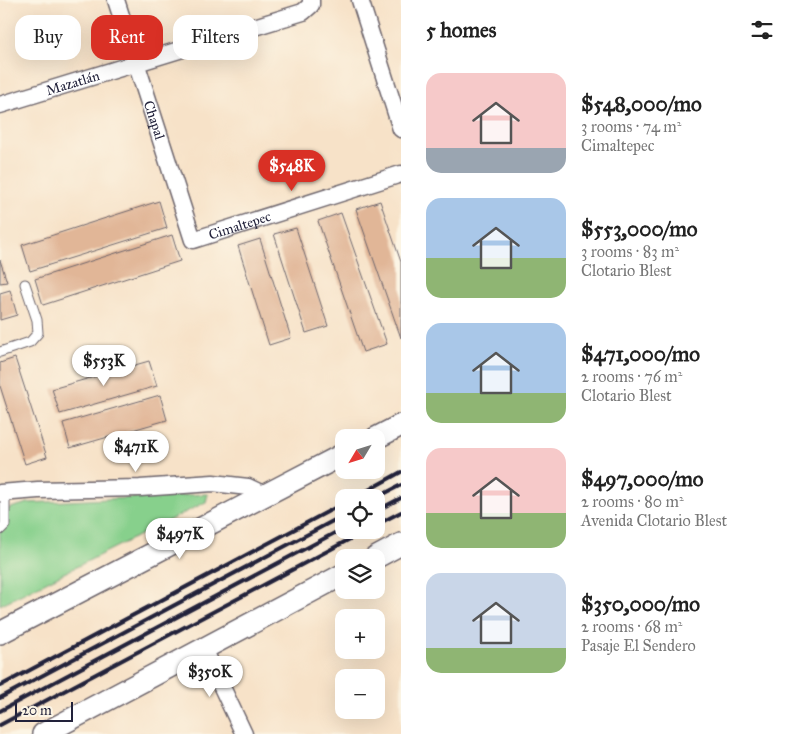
<!DOCTYPE html>
<html lang="en">
<head>
<meta charset="utf-8">
<style>
  body { margin:0; font-family:"IM FELL Great Primer",serif; background:#f2f2f2; color:#222; height:100vh; display:flex; flex-direction:column; font-size:19px; white-space:nowrap }
  * { box-sizing:border-box; margin:0 }
  p { font-size:16px; color:#767676 }
  .icon { flex:none; width:28px; height:28px; fill:none; stroke:currentColor; stroke-width:2; stroke-linecap:round; stroke-linejoin:round }
  .map { position:relative; flex:1; overflow:hidden }
  .side { display:flex; flex-direction:column; background:#fff; width:400px }
  .side>* { flex:none }
  .guide { position:absolute; left:15px; top:15px; width:310px; height:45px; display:flex; gap:10px }
  .needle { width:32px; rotate:232deg }
  .tools { position:absolute; left:335px; top:429px; display:grid; gap:10px }
  .tools a { display:grid; place-items:center; width:50px; height:50px; border-radius:10px; background:#fff; box-shadow:0 5px 20px #0002; font-size:25px }
  .scale { position:absolute; left:15px; bottom:12px; width:58px; box-sizing:border-box; padding-left:5px; border:2px solid #22223b; border-top:0; font-size:14px; line-height:18px; white-space:nowrap; color:#22223b; -webkit-text-stroke:4px #fcf5e5; paint-order:stroke }
  .price { position:absolute; translate:-50% -42px; padding:0 11px; border-radius:18px; background:#fff; color:#222; font-size:16px; line-height:32px; filter:drop-shadow(0 1px 2px #0008) }
  .price::after { content:''; position:absolute; left:50%; top:30px; width:15px; height:11px; margin-left:-8px; background:inherit; clip-path:polygon(0 0,100% 0,50% 100%) }
  .price.active { background:#d93025; color:#fff }
  ul { padding:0; list-style:none }
  li { display:flex; align-items:center; gap:15px; height:125px; padding:0 25px }
  li span { display:grid; place-items:center; flex:none; width:140px; height:100px; border-radius:15px; color:#555 }
  li>.icon { margin-inline-start:auto }
  span .icon { width:60px; height:60px; fill:#fffc; stroke-width:1 }
  li b { font-size:21px }
  h2 { display:flex; justify-content:space-between; align-items:center; height:60px; padding:0 25px; font-size:21px }
  .chip { padding:0 18px; border-radius:15px; background:#fff; box-shadow:0 5px 20px #0002; font-size:18px; line-height:45px }
  .chip.active { background:#d93025; color:#fff }
  main { display:flex; flex:1; min-height:0 }
  .map>svg:first-child { display:block }
</style>
</head>
<body>
<main>
<div class="map">
<svg width="401" height="734" viewBox="0 0 401 734">
  <rect width="100%" height="100%" fill="#fcf5e5"/>
  <filter id="ink" filterUnits="userSpaceOnUse"><feTurbulence type="fractalNoise" baseFrequency=".02" numOctaves="2"/><feDisplacementMap in="SourceGraphic" scale="10" xChannelSelector="R" yChannelSelector="G"/><feConvolveMatrix kernelMatrix="1 2 1 2 8 2 1 2 1" color-interpolation-filters="sRGB"/></filter>
  <filter id="wash" filterUnits="userSpaceOnUse"><feTurbulence type="fractalNoise" baseFrequency=".0096" numOctaves="4" result="noise"/><feDisplacementMap in="SourceGraphic" scale="20" xChannelSelector="R" yChannelSelector="G"/><feGaussianBlur stdDeviation="1.12" result="paint"/><feColorMatrix in="noise" values="0 0 0 0 0 0 0 0 0 0 0 0 0 0 0 0 0 1.4 0 .05"/><feComposite in="paint" operator="in"/></filter>
  <g filter="url(#wash)">
    <rect width="100%" height="100%" fill="#f7e2c8"/>
    <polygon fill="#87d08c" stroke="#547964" points="208,494 206,502 0,605 0,511 28,503"/>
    <g id="blocks">
      <g fill="#e1b697">
        <polygon points="159,201 167,228 30,271 22,245"/>
        <polygon points="380,201 401,262 401,338 356,209"/>
        <polygon points="341,213 387,344 363,352 318,221"/>
        <polygon points="296,228 328,326 306,333 274,234"/>
        <polygon points="172,235 180,261 43,305 35,279"/>
        <polygon points="260,239 291,338 269,345 238,246"/>
        <polygon points="0,260 7,282 0,283"/>
        <polygon points="10,290 17,315 0,320 0,293"/>
        <polygon points="15,358 47,457 25,464 0,386 0,363"/>
        <polygon points="149,361 157,386 60,414 52,389"/>
        <polygon points="160,395 167,420 70,448 63,423"/>
      </g>
    </g>
  </g>
  <g filter="url(#ink)">
    <use href="#blocks" fill-opacity="0" stroke="#6d656c" stroke-width="1"/>
    <g fill="none" stroke-linecap="round" stroke-linejoin="round">
      <defs>
        <g id="service">
          <polyline points="0,352 30,342 38,333 37,320 25,284"/>
          <polyline points="0,530 5,525 5,493"/>
        </g>
        <g id="minor">
          <path id="s1" d="M116,0L193,240L401,174"/>
          <polyline points="360,0 401,129"/>
          <path id="s2" d="M0,105L303,12L311,5V0"/>
          <polyline points="0,493 38,490 140,488 213,483 248,487 265,495"/>
          <polyline points="204,649 244,734"/>
        </g>
        <g id="tertiary">
          <polyline points="376,438 401,425"/>
          <polyline points="375,558 401,544"/>
          <polyline points="0,633 344,454"/>
          <polyline points="43,734 344,574"/>
        </g>
      </defs>
      <use href="#service" stroke="#6d656c" stroke-width="11"/>
      <use href="#minor" stroke="#6d656c" stroke-width="19"/>
      <use href="#tertiary" stroke="#6d656c" stroke-width="24"/>
      <use href="#service" stroke="#fff" stroke-width="9"/>
      <use href="#minor" stroke="#fff" stroke-width="16"/>
      <use href="#tertiary" stroke="#fff" stroke-width="21"/>
      <g stroke="#22223b" stroke-width="4">
        <polyline points="354,498 401,472"/>
        <polyline points="376,498 401,485"/>
        <polyline points="376,511 401,498"/>
        <polyline points="376,525 401,512"/>
        <polyline points="0,686 344,503"/>
        <polyline points="0,698 344,515"/>
        <polyline points="0,711 344,528"/>
        <polyline points="0,725 367,530"/>
      </g>
    </g>
  </g>
  <g text-anchor="middle" dominant-baseline="central" stroke-width="4" stroke-linejoin="round" paint-order="stroke">
    <g font-size="14" fill="#22223b" stroke="#fcf5e5">
      <text stroke="none"><textPath href="#s2" startOffset="76">Mazatlán</textPath></text>
      <text stroke="none"><textPath href="#s1" startOffset="126">Chapal</textPath></text>
      <text stroke="none"><textPath href="#s1" startOffset="301">Cimaltepec</textPath></text>
    </g>
  </g>
</svg>
<div class="tools">
<a><svg class="needle" viewBox="-14 -14 28 28"><path d="M0-13l5 13h-10z" fill="#e53935"/><path d="M0 13l5-13h-10z" fill="#767676"/></svg></a>
<a><svg class="icon" aria-label="locate" viewBox="0 0 24 24"><circle cx="12" cy="12" r="6"/><path d="M12 2v4M12 18v4M2 12h4M18 12h4"/></svg></a>
<a><svg class="icon" aria-label="layers" viewBox="0 0 24 24"><path d="M12 4l9 5-9 5-9-5zM3 14l9 5 9-5"/></svg></a>
<a>+</a>
<a>−</a>
</div>
<div class="scale">20 m</div>
<b class="price active" style="left:292px;top:192px">$548K</b>
<b class="price" style="left:104px;top:387px">$553K</b>
<b class="price" style="left:136px;top:473px">$471K</b>
<b class="price" style="left:180px;top:560px">$497K</b>
<b class="price" style="left:210px;top:698px">$350K</b>
<div class="guide">
<a class="chip">Buy</a>
<a class="chip active">Rent</a>
<a class="chip">Filters</a>
</div>
</div>
<section class="side">
<h2>5 homes<svg class="icon" aria-label="filters" viewBox="0 0 24 24"><path d="M4 7h16M4 17h16"/><circle cx="9" cy="7" r="2"/><circle cx="15" cy="17" r="2"/></svg></h2>
<ul>
<li><span style="background:linear-gradient(#f6c9c9 75%,#9aa5b1 0)"><svg class="icon" aria-label="home" viewBox="0 0 24 24"><path d="M3 11l9-7 9 7M6 9v11h12V9"/></svg></span><div><b>$548,000/mo</b><p>3 rooms · 74 m²</p><p>Cimaltepec</p></div></li>
<li><span style="background:linear-gradient(#a9c7e8 60%,#8fb573 0)"><svg class="icon" aria-label="home" viewBox="0 0 24 24"><path d="M3 11l9-7 9 7M6 9v11h12V9"/></svg></span><div><b>$553,000/mo</b><p>3 rooms · 83 m²</p><p>Clotario Blest</p></div></li>
<li><span style="background:linear-gradient(#a9c7e8 70%,#8fb573 0)"><svg class="icon" aria-label="home" viewBox="0 0 24 24"><path d="M3 11l9-7 9 7M6 9v11h12V9"/></svg></span><div><b>$471,000/mo</b><p>2 rooms · 76 m²</p><p>Clotario Blest</p></div></li>
<li><span style="background:linear-gradient(#f6c9c9 65%,#8fb573 0)"><svg class="icon" aria-label="home" viewBox="0 0 24 24"><path d="M3 11l9-7 9 7M6 9v11h12V9"/></svg></span><div><b>$497,000/mo</b><p>2 rooms · 80 m²</p><p>Avenida Clotario Blest</p></div></li>
<li><span style="background:linear-gradient(#c9d6e8 75%,#8fb573 0)"><svg class="icon" aria-label="home" viewBox="0 0 24 24"><path d="M3 11l9-7 9 7M6 9v11h12V9"/></svg></span><div><b>$350,000/mo</b><p>2 rooms · 68 m²</p><p>Pasaje El Sendero</p></div></li>
</ul>
</section>
</main>
</body>
</html>
